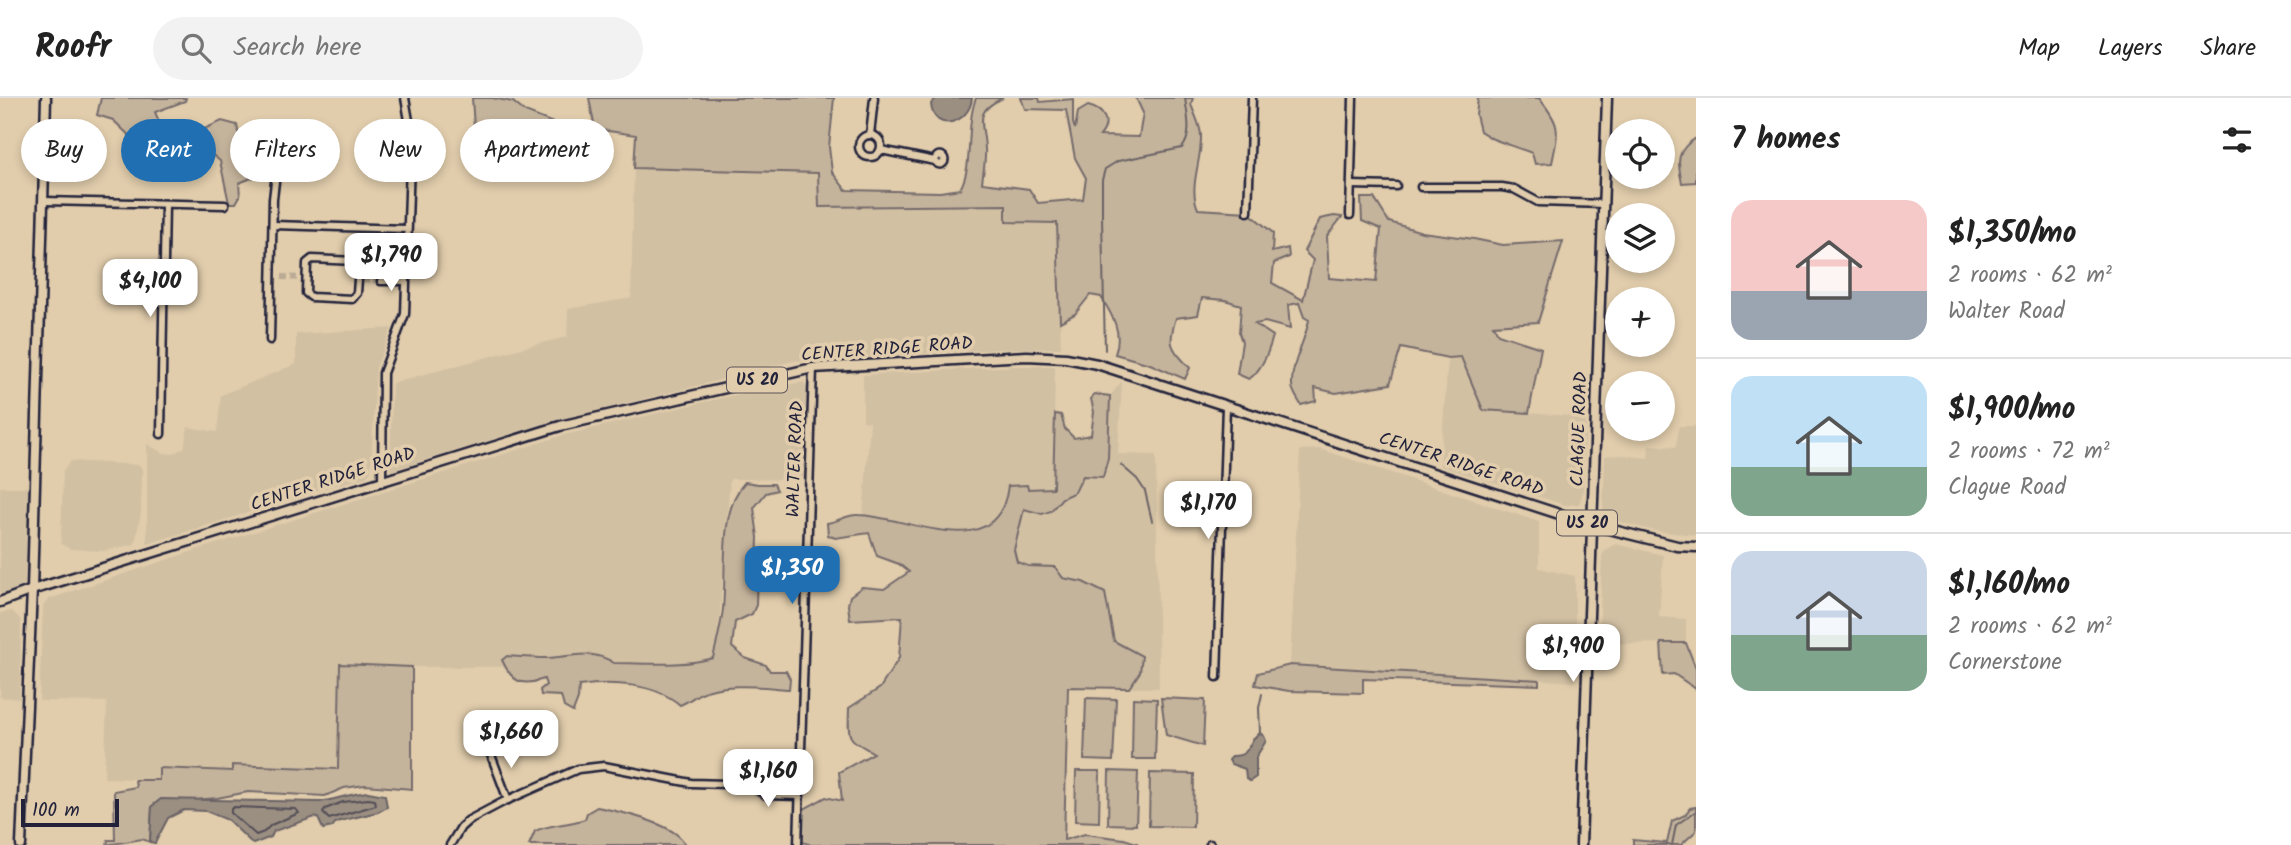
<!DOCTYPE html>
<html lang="en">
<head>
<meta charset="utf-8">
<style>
  body { margin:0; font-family:Kalam,sans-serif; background:#f2f2f2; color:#222; height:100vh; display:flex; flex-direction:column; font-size:26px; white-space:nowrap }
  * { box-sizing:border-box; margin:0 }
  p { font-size:23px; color:#767676 }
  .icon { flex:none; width:38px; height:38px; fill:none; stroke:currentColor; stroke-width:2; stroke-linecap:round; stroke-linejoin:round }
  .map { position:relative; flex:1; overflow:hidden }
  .sheet { display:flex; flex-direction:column; background:#fff; width:595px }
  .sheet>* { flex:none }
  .banner { position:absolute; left:21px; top:21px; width:665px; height:63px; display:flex; gap:14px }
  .tools { position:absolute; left:1605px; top:21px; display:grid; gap:14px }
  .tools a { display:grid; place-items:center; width:70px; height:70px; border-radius:50%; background:#fff; box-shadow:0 4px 10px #0003; font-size:35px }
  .scale { position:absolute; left:21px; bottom:18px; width:98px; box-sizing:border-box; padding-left:7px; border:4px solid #22223b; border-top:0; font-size:19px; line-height:24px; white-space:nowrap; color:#22223b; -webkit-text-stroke:5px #e1cdac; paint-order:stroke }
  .price { position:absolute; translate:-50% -60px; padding:0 16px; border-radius:14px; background:#fff; color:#222; font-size:23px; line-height:46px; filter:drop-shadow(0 2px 4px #0008) }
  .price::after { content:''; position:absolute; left:50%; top:42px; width:21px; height:16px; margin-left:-10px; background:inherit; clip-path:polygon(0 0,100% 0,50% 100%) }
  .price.selected { background:#1f6fb2; color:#fff }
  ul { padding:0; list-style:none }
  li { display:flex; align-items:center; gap:21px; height:175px; padding:0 35px }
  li+li { border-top:2px solid #e0e0e0 }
  li span { display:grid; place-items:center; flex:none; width:196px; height:140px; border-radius:21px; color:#555 }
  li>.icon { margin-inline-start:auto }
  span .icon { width:84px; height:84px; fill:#fffc; stroke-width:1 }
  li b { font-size:30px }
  h2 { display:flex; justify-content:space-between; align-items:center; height:84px; padding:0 35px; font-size:30px }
  .tag { padding:0 24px; border-radius:32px; background:#fff; box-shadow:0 4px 10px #0003; font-size:24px; line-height:63px }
  .tag.selected { background:#1f6fb2; color:#fff }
  header { display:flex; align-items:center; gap:42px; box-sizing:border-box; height:98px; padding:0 35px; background:#fff; border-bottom:2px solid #e0e0e0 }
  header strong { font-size:33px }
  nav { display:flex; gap:38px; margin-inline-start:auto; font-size:24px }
  .search { width:490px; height:63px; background:#f2f2f2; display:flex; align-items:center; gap:18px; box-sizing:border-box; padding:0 24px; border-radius:38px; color:#767676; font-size:26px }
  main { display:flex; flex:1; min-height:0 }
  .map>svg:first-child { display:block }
</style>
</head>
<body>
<header>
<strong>Roofr</strong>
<div class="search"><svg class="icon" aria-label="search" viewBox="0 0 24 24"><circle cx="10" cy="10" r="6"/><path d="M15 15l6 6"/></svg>Search here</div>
<nav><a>Map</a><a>Layers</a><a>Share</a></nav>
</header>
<main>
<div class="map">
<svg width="1696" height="747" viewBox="0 0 1696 747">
  <rect width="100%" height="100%" fill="#e1cdac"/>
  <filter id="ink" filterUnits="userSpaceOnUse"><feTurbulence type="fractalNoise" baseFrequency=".0143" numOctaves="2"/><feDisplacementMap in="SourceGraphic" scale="14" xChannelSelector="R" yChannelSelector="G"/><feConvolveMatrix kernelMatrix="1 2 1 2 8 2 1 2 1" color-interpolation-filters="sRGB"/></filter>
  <g filter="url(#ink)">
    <g fill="#d2c0a3">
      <polygon points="634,70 818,75 819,109 1007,107 1007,124 1057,125 1061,250 1003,251 794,263 745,274 740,277 539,327 390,373 392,285 529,248 567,239 568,211 631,200"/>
      <polygon points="392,230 376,270 371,373 366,379 300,397 299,402 292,401 147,446 147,346 163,355 172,356 184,350 188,329 217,334 221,297 296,266 296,236"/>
      <polygon points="1461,259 1483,312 1586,319 1583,394 1579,406 1565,407 1440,368 1448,260"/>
      <polygon points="1014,268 1055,268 1053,390 1028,391 1008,388 1006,406 989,427 971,434 933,431 879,419 863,417 870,324 863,323 863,277"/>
      <polygon points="1122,283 1118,356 1156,357 1159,590 1129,590 1140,574 1114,543 1105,495 1083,484 1063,480 1055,469 1028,468 1017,463 1014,452 1024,411 1042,416 1051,413 1062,400 1075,394 1083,378 1099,379 1108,360 1110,298"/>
      <polygon points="804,284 809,292 806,382 730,381 716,568 412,569 340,566 338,671 233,667 233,673 159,670 159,682 104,680 107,604 39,603 43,508 49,501 193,453 564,337 764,290"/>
      <polygon points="1679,328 1696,328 1696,437 1654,433 1609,421 1603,412 1605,358 1623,357 1648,360 1649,347 1676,349"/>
      <polygon points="1320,351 1539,424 1539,470 1575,478 1575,584 1290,567 1300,352"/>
      <polygon points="71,363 140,367 142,372 141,415 135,446 103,453 70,451 61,446 63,372"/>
      <polygon points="0,389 35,389 32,492 0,504"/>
      <polygon points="1615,446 1663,457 1659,519 1686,521 1686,545 1599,546 1602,457 1607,451"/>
      <polygon points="12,513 21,522 20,601 0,599 0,515"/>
    </g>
    <g fill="#c5b49c" stroke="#746b6c" stroke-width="2">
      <path d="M101,0H186L185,3L155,14L160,26L202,32L222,23L237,27C241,51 243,55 267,62L272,72L239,85L240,98L236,105H229L220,63L206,52L151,48L136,44L113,22L97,17Z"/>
      <polygon points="472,0 492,0 513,4 525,14 556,26 558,29 552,31 474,29"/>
      <path d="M589,0H834L829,49L832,74L846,92L940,94L960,91C974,67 965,29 976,0H1003C972,14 984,24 985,51C986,62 983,74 982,85L1029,91L1038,105L1083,101L1086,80L1075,60L1066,12L1025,11L1021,0H1039L1040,4L1073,1V25L1075,31L1078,14L1088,8C1105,12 1111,25 1100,38L1139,39L1143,15L1136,0H1193L1191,6C1194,16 1201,28 1201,38C1202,63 1188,89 1198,111L1248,114L1273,135L1272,154L1288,150L1289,159L1274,165L1272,185L1303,202L1313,162L1304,153L1320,121L1334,118L1342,119L1327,138L1329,180L1376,184L1381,131L1362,123L1361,100H1374L1389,124L1422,134L1474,141L1503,147L1563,143L1538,224L1493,227L1498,236L1541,250L1529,315L1483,312L1461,259L1448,260L1401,250L1390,286L1336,295L1315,290L1316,303L1301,307C1298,301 1292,294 1292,287C1291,265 1305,244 1309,222L1304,219L1299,205L1288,207L1290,231L1265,224L1255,226L1273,238C1269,253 1262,272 1249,281L1237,276L1242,244L1239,235L1241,207L1225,202L1202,200L1198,217L1176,220C1167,248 1171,249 1190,270L1185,281L1150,266L1115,256C1123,235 1113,218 1101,199L1090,197L1075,216L1060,224L1057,125L1006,124V107L819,109L818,75L634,70L636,37L595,31Z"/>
      <path d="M1478,0H1539C1561,27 1559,31 1552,65L1535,66L1532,55L1493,41L1480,33L1476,17Z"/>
      <path d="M1696,40V84L1682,85C1677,64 1676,52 1696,40Z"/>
      <path d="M1094,296L1110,298L1108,360L1103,379L1083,378L1075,394L1062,400L1051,413L1042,416L1024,411L1014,452L1017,464L1028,468L1055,469L1063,480L1083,484L1105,495L1114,543L1142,558L1140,574L1129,590L1068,589L1064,742L1085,736L1124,741L1137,745L1136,747H811L800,743L802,712L826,699L842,703L839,674L874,655C847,639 848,644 849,610L880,590L899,560L902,519L850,522L848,507L850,498L862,489L884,491L909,474L899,466L877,458L869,435L835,440L828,437L827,425C838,424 847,416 858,417C908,418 998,469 1008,388L1027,387L1028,391L1053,390L1055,316L1061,317L1065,331L1074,340L1091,337L1094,314L1091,301Z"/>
      <path d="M745,384L758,386H774L777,392L766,395L754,410L758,439L756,507L752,516L735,524L732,549L745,560L766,567L770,573H786L790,581L789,591C761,589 725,584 699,596C692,600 688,604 680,607C655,585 610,583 579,588L578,601L573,614L564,609L561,598L541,597L540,592L546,587L544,581C521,589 512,584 502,562L507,558C521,559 534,560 548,560C573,559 590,550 614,565C647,565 681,569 713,560C717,544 721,527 723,511C727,474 718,412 745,384Z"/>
      <polygon points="1661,545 1686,545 1696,571 1696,591 1674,576 1663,577"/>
      <polygon points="340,566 412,569 412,691 365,687 344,690 325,698 248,694 217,700 186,703 161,701 152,709 150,744 142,741 107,747 108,742 115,742 114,693 136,689 135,682 159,682 159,670 232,673 232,667 338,671"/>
      <polygon points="1290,567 1539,582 1539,587 1363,581 1363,595 1289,593 1255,587 1258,575"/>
      <polygon points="1086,600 1116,601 1113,663 1084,662"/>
      <polygon points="1133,600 1157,601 1155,661 1132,661"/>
      <polygon points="1161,600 1205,602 1203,648 1166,637"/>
      <polygon points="1076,673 1100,673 1099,724 1075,723"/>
      <polygon points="1109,673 1138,674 1136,727 1108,726"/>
      <polygon points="1150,675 1194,676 1193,729 1149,728"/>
      <path d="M597,709C617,713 678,726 685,747H529L535,733C551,726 568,727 585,721L587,715Z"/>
      <polygon points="1696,709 1696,733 1681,747 1633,747 1633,742 1667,745 1672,723 1685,717 1690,710"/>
    </g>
    <g fill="#9b8f82" stroke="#6b6366" stroke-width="2">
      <path d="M936,0H972C970,26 933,36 931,6Z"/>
      <path d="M1260,635L1264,638L1266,643L1256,659V679L1250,683L1246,681L1245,671L1231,666L1229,662L1232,658C1254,658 1245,643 1260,635Z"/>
      <path d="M368,694L385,697L387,709L378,714L336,724L332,729L323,731L318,720L315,719L274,733L271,739L253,746L228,722L206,713L184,712L168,720L155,745L150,744L152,708L161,701L320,704C337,701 349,696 368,694Z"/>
    </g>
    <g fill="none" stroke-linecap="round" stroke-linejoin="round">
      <g stroke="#524e57" stroke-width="2">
        <polygon points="368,701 375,702 376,707 329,721 323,715 325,711 343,704"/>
        <polygon points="234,709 296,711 299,715 271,727 264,734 256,737 231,715 231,711"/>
      </g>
      <g stroke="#6b6366" stroke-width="2">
        <path d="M1105,252L1102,120V82L1105,71L1118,63L1182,50C1193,37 1187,16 1185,0"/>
        <polyline points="1121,367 1137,381 1145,393 1152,423"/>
        <polyline points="1260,635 1259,610 1262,596"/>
        <polyline points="1672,747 1676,727 1696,713"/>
      </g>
      <g stroke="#bbab95" stroke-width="6" stroke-dasharray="6 3" stroke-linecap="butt">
        <polyline points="282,179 300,180"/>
        <polyline points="364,182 381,183"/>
      </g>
      <defs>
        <g id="minor">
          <circle cx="870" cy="48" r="11"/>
          <polyline points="870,37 874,0"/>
          <polyline points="881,52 935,63"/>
          <circle cx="940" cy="62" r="4.5"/>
          <polyline points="1351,87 1396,88"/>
          <polyline points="1421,89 1502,89 1514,91 1538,104 1604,106"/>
          <polyline points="44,103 225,107"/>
          <polyline points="1248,114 1252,0"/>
          <polyline points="1350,117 1353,0"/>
          <polyline points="273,127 407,131"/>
          <polygon points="312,161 355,163 359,168 357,195 352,201 311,199 306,195 307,165"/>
          <polyline points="381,183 405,183"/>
          <polyline points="270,242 273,101 279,49"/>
          <polyline points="161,336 165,106"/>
          <polyline points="382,382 383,275 405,216 411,34 405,0"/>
          <polyline points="1217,579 1226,308"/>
          <circle cx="486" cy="641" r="8"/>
          <polyline points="488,649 508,702"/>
          <polyline points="749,687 766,697 800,698"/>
          <polyline points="450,747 461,729 469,722 503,704 578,671 604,668 691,685 801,688"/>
          <polyline points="798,747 813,270"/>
          <polyline points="1210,747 1210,746"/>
        </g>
        <g id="major">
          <polyline points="0,504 32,492 560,328 813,270 1027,258 1066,260 1097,266 1593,427 1677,448 1696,449"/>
          <polyline points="21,747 32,492 46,0"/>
          <polyline points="1581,747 1607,0"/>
        </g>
      </defs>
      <use href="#minor" stroke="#22223b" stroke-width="11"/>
      <use href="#major" stroke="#22223b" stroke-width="13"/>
      <use href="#minor" stroke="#e1cdac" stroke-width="6"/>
      <use href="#major" stroke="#e1cdac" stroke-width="8"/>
    </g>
  </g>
  <g text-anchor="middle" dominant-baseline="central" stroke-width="7" stroke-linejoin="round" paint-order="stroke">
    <g fill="#e1cdac" stroke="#5b555d" stroke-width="2">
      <rect x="727" y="269.5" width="60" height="25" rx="5"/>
      <rect x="1557" y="412.5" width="60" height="25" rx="5"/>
    </g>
    <g font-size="16" font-weight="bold" fill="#22223b">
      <text x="757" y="282">US 20</text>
      <text x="1587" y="425">US 20</text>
    </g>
    <g font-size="18" fill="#22223b" stroke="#e1cdac">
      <text transform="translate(887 252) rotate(-4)">CENTER RIDGE ROAD</text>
      <text transform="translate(1580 331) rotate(-88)">CLAGUE ROAD</text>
      <text transform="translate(796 361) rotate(-88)">WALTER ROAD</text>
      <text transform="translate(1461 367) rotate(18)">CENTER RIDGE ROAD</text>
      <text transform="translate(333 382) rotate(-18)">CENTER RIDGE ROAD</text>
    </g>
  </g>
</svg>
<div class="tools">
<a><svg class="icon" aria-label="locate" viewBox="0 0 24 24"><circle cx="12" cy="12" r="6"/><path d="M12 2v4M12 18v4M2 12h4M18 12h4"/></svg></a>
<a><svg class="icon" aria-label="layers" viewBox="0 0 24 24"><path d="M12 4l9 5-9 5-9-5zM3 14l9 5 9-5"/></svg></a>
<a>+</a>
<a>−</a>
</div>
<div class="scale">100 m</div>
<b class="price" style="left:391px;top:195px">$1,790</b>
<b class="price" style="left:150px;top:221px">$4,100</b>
<b class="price" style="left:1208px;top:443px">$1,170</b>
<b class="price selected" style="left:792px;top:508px">$1,350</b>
<b class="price" style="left:1573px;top:586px">$1,900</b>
<b class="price" style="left:511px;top:672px">$1,660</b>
<b class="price" style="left:768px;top:711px">$1,160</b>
<div class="banner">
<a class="tag">Buy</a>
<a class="tag selected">Rent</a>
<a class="tag">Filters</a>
<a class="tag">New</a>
<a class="tag">Apartment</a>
</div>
</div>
<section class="sheet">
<h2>7 homes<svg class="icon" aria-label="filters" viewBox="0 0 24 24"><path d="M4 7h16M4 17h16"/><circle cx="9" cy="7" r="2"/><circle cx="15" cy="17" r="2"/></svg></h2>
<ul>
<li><span style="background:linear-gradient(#f6c9c9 65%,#9aa5b1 0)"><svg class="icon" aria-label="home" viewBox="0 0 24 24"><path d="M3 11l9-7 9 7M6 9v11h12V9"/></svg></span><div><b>$1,350/mo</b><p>2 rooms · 62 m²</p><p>Walter Road</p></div></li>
<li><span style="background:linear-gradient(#bfe0f5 65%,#7fa58c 0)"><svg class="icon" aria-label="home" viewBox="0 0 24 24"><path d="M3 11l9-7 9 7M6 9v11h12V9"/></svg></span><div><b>$1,900/mo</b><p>2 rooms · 72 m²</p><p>Clague Road</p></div></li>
<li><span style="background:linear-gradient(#c9d6e8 60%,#7fa58c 0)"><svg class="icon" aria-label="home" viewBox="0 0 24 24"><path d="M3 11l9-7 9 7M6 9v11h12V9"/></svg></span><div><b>$1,160/mo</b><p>2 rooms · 62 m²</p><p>Cornerstone</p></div></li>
</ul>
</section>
</main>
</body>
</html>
